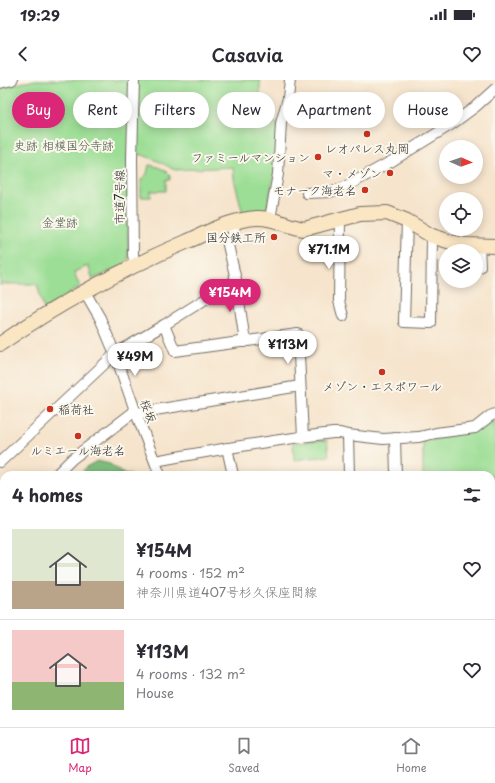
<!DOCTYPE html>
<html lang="en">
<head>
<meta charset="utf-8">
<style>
  body { margin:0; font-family:"Playpen Sans","Klee One",sans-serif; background:#f2f2f3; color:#2b2b33; height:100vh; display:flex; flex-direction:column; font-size:15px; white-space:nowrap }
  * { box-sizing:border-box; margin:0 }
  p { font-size:13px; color:#7c7c81 }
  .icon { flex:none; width:22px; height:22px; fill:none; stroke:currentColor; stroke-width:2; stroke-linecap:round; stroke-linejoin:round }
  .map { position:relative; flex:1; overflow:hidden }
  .drawer { position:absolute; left:0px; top:391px; width:495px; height:256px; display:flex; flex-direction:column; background:#fff; border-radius:12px 12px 0 0; box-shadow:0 2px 10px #0003 }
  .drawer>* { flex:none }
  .top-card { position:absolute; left:12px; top:12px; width:471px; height:36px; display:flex; gap:8px }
  .needle { width:26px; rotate:92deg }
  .controls { position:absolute; left:439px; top:60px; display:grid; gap:8px }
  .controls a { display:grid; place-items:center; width:44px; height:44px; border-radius:50%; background:#fff; box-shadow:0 2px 10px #0003; font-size:20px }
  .price { position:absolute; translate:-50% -34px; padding:0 9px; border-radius:14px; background:#fff; color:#222; font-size:13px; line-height:26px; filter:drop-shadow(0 1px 2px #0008) }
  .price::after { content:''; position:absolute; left:50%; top:24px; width:12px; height:9px; margin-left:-6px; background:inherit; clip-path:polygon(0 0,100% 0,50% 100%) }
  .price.active { background:#db2777; color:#fff }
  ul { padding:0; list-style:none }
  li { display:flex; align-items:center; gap:12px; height:100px; padding:0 12px }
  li+li { border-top:1px solid #e1e1e2 }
  li span { display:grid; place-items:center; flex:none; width:112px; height:80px; border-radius:0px; color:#555 }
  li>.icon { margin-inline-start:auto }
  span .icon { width:48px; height:48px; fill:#fffc; stroke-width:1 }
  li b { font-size:17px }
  h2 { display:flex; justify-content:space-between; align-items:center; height:48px; padding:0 12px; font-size:17px }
  .pill { padding:0 14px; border-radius:18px; background:#fff; box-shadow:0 2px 10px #0003; font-size:14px; line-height:36px }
  .pill.active { background:#db2777; color:#fff }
  .status { display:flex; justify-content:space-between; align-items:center; height:28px; padding:0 20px; background:#fff; direction:ltr }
  .status svg { height:11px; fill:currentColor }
  header { display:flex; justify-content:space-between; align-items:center; height:52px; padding:0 12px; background:#fff; font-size:18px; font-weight:600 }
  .tab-bar { display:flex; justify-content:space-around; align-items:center; height:56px; border-top:1px solid #e1e1e2; background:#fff; font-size:11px; color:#7c7c81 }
  .tab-bar a { display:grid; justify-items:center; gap:2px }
  .tab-bar .active { color:#db2777 }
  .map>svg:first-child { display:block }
</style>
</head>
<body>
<div class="status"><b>19:29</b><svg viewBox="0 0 49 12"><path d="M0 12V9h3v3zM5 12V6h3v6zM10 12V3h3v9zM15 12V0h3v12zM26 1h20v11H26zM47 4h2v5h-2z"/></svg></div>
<header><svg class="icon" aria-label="back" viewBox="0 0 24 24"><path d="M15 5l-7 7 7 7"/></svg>Casavia<svg class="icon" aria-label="heart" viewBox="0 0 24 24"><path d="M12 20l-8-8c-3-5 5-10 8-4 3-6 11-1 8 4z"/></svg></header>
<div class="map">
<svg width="495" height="647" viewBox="0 0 495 647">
  <rect width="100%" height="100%" fill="#fbf7ec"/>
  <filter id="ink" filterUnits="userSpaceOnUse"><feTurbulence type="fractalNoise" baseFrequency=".025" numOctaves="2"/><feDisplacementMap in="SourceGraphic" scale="8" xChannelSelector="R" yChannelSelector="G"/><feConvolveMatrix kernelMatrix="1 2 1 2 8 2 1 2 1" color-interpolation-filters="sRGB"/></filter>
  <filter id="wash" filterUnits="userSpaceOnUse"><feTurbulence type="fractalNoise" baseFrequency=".012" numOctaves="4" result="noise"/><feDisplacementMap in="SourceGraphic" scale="16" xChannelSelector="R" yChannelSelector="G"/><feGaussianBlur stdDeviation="0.9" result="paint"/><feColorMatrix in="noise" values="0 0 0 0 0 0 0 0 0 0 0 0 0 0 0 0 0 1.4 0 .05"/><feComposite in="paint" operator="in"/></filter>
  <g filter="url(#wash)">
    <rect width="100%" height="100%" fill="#f6e4cc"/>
    <g fill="#9cde95" stroke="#648460">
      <polygon points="35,0 260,0 260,44 278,43 276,87 266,133 243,134 234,99 233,87 175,90 160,82 143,75 128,73 128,179 125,183 122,186 93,199 88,186 74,192 80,207 44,229 37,204 1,204 0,206 0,8"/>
      <path d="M149,85C157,86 165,89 170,95V100H166V111H151V117H141V100L147,94Z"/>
      <polygon points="495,340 495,396 491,396 491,395 423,395 423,362 455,354 476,351"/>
      <polygon points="327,360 329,376 294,380 293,363"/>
    </g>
    <g fill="#7dbd7e" stroke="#547454">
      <polygon points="97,381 110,384 124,394 131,395 80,395 86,387"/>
      <polygon points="4,453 4,643 81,643 79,647 0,647 0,456"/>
    </g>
  </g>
  <g filter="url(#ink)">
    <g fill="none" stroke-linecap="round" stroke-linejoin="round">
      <defs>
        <g id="street">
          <polyline points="134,0 132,79 133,175 135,185"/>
          <polyline points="0,3 12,0"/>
          <polyline points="307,113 330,112 343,108 392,81 452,44 475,27 495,9"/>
          <polyline points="270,139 278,94 281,43 288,18 290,0"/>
          <polyline points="340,140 339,221 343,236"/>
          <polyline points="237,141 228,165 236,200 245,262"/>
          <polyline points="407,141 404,242 431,243 432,156"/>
          <polyline points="479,165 480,187"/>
          <polyline points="85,212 100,238 115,274 136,333 160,395"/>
          <polyline points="164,245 175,271 298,254 303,357"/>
          <polyline points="348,355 349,395"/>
          <polyline points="395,358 396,395"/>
          <polyline points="227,368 233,395"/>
          <path d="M155,381C214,370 273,360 333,353H340L348,355L383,359L419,357L436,353L475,348L490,336L495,334"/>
          <polyline points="0,382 115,274 164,245 236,200"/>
          <polyline points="56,395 72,379 131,334 300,306"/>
          <polyline points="0,446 4,442"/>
          <polyline points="491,557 495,557"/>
          <polyline points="215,643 216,647"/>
          <polyline points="314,645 402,644"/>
          <polyline points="154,647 156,643"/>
          <polyline points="264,647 264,643"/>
        </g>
        <path id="secondary" d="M0,264C58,224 121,190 186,162C209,152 232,139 257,138C274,137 288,147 304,149L360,134L387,133L407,141L432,156L451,162L466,165L495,166"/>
      </defs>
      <use href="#street" stroke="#726c63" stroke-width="12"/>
      <use href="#secondary" stroke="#726c63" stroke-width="16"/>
      <use href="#street" stroke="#fff" stroke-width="10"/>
      <use href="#secondary" stroke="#fbe6c4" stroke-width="14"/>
    </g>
  </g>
  <g fill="#c8321e" stroke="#fbf7ec" stroke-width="1.5">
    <circle cx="367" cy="54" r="4"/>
    <circle cx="318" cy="77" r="4"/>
    <circle cx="390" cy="93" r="4"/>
    <circle cx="365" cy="110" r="4"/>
    <circle cx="274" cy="157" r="4"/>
    <circle cx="382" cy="292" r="4"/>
    <circle cx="50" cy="329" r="4"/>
    <circle cx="78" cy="356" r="4"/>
  </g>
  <g text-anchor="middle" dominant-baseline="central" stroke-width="4" stroke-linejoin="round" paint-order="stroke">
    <g font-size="12" fill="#475846" stroke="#fbf7ec">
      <text x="64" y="65">史跡 相模国分寺跡</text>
      <text x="60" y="142">金堂跡</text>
    </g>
    <g font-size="12" fill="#2b2b2b" stroke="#fbf7ec" text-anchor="end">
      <text x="367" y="68" text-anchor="middle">レオパレス丸岡</text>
      <text x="310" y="77">ファミールマンション</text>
      <text x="382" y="93">マ・メゾン</text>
      <text x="357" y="110">モナーク海老名</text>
      <text x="266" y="157">国分鉄工所</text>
      <text x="382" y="306" text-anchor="middle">メゾン・エスポワール</text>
      <text x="58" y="329" text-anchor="start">稲荷社</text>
      <text x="78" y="370" text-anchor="middle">ルミエール海老名</text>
    </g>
    <g font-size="12" fill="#2b2b2b" stroke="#fbf7ec">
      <text transform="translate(119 117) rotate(-90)">市道7号線</text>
      <text transform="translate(149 331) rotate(69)">桜坂</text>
    </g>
  </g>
</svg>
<div class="controls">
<a><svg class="needle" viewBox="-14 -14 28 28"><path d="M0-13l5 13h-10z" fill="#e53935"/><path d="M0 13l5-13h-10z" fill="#7c7c81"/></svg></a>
<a><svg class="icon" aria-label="locate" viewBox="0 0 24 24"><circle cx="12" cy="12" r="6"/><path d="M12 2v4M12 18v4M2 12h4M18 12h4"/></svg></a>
<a><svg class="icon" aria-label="layers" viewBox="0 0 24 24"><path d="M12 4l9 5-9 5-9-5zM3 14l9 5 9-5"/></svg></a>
</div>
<b class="price" style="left:329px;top:190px">¥71.1M</b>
<b class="price active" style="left:230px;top:233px">¥154M</b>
<b class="price" style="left:288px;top:285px">¥113M</b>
<b class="price" style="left:135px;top:297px">¥49M</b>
<div class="top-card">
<a class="pill active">Buy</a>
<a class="pill">Rent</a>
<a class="pill">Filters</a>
<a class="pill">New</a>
<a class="pill">Apartment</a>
<a class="pill">House</a>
</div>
<section class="drawer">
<h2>4 homes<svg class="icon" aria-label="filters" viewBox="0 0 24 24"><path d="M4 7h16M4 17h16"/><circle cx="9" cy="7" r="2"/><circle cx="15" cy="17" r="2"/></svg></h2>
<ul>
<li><span style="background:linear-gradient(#dfe7d0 65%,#b9a48a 0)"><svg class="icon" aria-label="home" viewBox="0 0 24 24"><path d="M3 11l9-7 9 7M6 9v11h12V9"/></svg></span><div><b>¥154M</b><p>4 rooms · 152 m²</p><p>神奈川県道407号杉久保座間線</p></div><svg class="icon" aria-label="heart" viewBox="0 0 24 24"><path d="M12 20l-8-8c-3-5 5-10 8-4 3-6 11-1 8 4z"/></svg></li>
<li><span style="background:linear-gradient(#f6c9c9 65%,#8fb573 0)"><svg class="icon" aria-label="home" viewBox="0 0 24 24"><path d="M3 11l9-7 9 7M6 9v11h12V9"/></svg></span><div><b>¥113M</b><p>4 rooms · 132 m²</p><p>House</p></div><svg class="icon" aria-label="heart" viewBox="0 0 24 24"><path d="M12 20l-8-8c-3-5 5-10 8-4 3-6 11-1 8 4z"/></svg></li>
</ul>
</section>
</div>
<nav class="tab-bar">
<a class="active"><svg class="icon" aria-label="map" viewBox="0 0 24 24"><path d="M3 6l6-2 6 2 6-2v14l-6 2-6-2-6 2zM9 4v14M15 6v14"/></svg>Map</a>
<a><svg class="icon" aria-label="saved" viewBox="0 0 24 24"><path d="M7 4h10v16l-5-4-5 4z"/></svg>Saved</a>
<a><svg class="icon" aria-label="home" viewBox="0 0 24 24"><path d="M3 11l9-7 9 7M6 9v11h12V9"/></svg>Home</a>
</nav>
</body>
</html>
